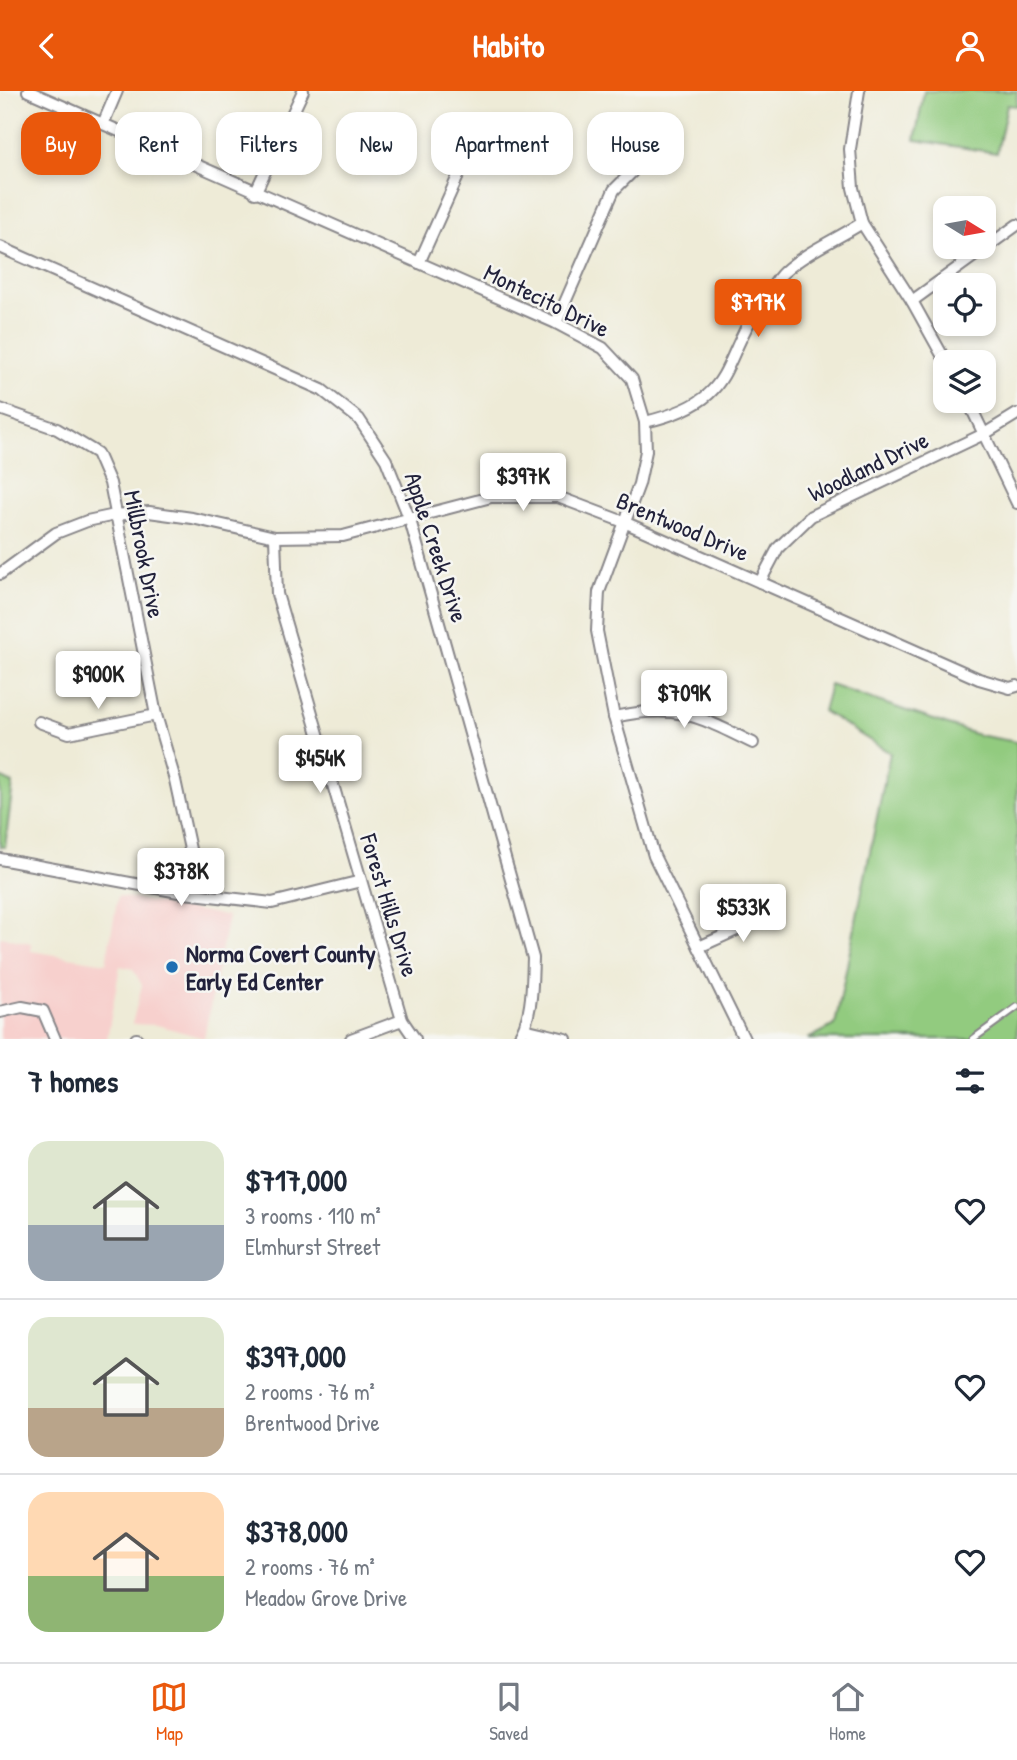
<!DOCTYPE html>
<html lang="en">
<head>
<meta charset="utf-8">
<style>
  body { margin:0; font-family:"Patrick Hand",sans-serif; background:#f6f6f7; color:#1f2937; height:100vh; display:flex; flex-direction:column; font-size:26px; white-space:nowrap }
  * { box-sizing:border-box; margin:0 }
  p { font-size:23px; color:#747a83 }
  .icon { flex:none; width:38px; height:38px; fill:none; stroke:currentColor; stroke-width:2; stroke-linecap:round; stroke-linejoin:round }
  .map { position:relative; height:948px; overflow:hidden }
  .drawer { display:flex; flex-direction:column; background:#fff; flex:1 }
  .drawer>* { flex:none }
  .banner { position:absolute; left:21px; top:21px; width:976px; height:63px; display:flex; gap:14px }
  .needle { width:46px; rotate:101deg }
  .buttons { position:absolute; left:933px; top:105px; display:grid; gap:14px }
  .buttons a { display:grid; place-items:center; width:63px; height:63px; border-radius:14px; background:#fff; box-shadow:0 4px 10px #0003; font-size:35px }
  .price { position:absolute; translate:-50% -60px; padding:0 16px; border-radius:7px; background:#fff; color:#222; font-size:23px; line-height:46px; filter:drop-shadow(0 2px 4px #0008) }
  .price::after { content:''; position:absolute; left:50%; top:42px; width:21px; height:16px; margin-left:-10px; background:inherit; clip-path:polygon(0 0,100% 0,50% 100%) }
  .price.on { background:#ea580c; color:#fff }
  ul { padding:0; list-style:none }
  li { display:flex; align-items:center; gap:21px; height:175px; padding:0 28px }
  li+li { border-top:2px solid #e0e1e3 }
  li span { display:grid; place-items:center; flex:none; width:196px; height:140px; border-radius:21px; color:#555 }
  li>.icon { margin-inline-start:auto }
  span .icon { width:84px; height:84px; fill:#fffc; stroke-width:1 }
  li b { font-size:30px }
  h2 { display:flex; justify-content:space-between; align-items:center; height:84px; padding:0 28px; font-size:30px }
  .chip { padding:0 24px; border-radius:21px; background:#fff; box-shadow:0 4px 10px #0003; font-size:24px; line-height:63px }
  .chip.on { background:#ea580c; color:#fff }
  header { display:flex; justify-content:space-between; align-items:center; height:91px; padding:0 28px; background:#ea580c; color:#fff; font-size:32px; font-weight:700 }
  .dock { display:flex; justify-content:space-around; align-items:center; height:98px; border-top:2px solid #e0e1e3; background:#fff; font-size:19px; color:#747a83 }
  .dock a { display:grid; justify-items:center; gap:4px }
  .dock .on { color:#ea580c }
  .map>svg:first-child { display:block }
</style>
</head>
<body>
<header><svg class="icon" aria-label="back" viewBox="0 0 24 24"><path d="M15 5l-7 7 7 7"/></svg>Habito<svg class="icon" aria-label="person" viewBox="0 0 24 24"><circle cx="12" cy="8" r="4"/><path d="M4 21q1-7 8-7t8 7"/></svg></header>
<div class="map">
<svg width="1017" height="948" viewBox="0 0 1017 948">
  <rect width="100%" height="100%" fill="#f6f6f2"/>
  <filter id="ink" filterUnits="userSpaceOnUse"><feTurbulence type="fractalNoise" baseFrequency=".0143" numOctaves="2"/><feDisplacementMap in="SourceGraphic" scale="14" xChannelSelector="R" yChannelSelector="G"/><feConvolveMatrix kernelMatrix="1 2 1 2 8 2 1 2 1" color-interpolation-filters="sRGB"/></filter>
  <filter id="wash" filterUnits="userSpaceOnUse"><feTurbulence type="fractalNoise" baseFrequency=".00686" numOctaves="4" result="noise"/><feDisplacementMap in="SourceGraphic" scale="28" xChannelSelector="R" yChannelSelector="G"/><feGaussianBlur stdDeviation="1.57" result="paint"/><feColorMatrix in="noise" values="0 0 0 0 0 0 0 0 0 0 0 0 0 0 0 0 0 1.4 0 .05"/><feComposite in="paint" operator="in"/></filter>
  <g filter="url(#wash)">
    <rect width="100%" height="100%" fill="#eeebd7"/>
    <polygon fill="#f7d0cd" points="118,805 228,825 204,947 157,934 132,933 142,894 133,878 120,875 107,948 0,948 0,846 31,852 31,860 106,872"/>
    <g fill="#92cb7f" stroke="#5a765d" stroke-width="2">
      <polygon points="924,0 1017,0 1017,15 1007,14 997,62 915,49"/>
      <polygon points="830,594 978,644 1017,651 1017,948 808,948 835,934 890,662 823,620"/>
      <polygon points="0,686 13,692 5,756 0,756"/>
    </g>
  </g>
  <g filter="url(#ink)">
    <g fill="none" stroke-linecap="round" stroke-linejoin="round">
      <defs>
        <polyline id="service" points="973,948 1017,916"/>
        <g id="minor">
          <polyline points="28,0 556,232 603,257 632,288 645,331 646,360 639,393 599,501 597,540 614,626 654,765 744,948"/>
          <polyline points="859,0 850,58 853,97 862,132 912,210 946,271"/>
          <polyline points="103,33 117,0"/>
          <polyline points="255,102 303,0"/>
          <path d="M0,156L322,299L359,328L386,369L410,429L533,867C532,894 533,925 518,948"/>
          <polyline points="419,172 476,45"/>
          <polyline points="912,210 1017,134"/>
          <polyline points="556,232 614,99 632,81"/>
          <polyline points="968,310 1017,412"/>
          <polyline points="0,318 57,338 97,362 110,392 156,624 175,689 191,763 184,802"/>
          <path d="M645,331C742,308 716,273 765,207C771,199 777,187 784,181C806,161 837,148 862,132"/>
          <polyline points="275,446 277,503 402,929 415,948"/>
          <polyline points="0,483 56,442 87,430 115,424 149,421 192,427 275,446 343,445 491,406 558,406 624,431 979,588 1010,597 1017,595"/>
          <polyline points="760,491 778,457 811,425 986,342 1017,323"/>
          <path d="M614,626C677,612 698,625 753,652"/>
          <polyline points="39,631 69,642 156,624"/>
          <polyline points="0,768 184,802 272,812 361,790"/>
          <polyline points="699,856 774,822"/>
          <polyline points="0,921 22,916 43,920 55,948"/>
          <polyline points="524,938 566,948"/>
          <polyline points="136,948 137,948"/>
          <polyline points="351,948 402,929"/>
        </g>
      </defs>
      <use href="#service" stroke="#888689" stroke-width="9"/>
      <use href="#minor" stroke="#888689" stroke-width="14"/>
      <use href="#service" stroke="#fff" stroke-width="5"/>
      <use href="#minor" stroke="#fff" stroke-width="10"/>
    </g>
  </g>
  <circle fill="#1f6fb2" stroke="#f6f6f2" stroke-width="2.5" cx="172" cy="876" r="7"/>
  <g text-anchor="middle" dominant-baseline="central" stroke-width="5" stroke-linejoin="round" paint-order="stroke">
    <g font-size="24" fill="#22223b" stroke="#f6f6f2">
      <text transform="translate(547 209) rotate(26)">Montecito Drive</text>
      <text transform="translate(868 375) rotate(-26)">Woodland Drive</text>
      <text transform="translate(683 435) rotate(23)">Brentwood Drive</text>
      <text transform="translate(437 456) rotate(72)">Apple Creek Drive</text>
      <text transform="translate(145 463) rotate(79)">Millbrook Drive</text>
      <text transform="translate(390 814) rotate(73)">Forest Hills Drive</text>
    </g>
    <g font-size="24" font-weight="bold" fill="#22223b" stroke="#f6f6f2" text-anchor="start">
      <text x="186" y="862">Norma Covert County<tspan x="186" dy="28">Early Ed Center</tspan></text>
    </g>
  </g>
</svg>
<div class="buttons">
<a><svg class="needle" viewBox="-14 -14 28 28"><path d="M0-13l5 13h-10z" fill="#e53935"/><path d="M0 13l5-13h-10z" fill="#747a83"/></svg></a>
<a><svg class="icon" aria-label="locate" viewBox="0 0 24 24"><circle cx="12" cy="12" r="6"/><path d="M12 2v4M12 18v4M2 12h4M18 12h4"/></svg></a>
<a><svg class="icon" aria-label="layers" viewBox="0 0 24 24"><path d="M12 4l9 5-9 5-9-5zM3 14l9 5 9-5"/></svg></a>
</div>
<b class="price on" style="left:758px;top:248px">$717K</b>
<b class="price" style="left:523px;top:422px">$397K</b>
<b class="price" style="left:98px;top:620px">$900K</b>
<b class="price" style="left:684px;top:639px">$709K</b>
<b class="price" style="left:320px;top:704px">$454K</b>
<b class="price" style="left:181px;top:817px">$378K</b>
<b class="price" style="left:743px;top:853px">$533K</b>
<div class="banner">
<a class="chip on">Buy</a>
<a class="chip">Rent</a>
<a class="chip">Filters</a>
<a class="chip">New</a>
<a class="chip">Apartment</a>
<a class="chip">House</a>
</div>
</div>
<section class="drawer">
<h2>7 homes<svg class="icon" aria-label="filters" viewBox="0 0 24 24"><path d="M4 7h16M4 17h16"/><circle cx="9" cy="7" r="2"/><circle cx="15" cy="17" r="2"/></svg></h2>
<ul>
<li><span style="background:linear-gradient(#dfe7d0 60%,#9aa5b1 0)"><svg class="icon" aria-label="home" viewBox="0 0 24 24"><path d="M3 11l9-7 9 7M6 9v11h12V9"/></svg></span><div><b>$717,000</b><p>3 rooms · 110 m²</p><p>Elmhurst Street</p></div><svg class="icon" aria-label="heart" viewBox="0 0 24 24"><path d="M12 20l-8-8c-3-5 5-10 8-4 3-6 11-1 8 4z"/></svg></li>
<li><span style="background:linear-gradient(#dfe7d0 65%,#b9a48a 0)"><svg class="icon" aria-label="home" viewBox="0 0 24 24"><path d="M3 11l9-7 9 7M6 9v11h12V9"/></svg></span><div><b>$397,000</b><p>2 rooms · 76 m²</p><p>Brentwood Drive</p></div><svg class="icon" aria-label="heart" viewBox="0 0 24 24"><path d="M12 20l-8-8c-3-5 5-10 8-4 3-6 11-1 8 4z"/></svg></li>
<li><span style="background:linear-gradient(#ffd9b3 60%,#8fb573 0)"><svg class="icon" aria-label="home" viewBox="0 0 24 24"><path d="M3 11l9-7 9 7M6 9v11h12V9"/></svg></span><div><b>$378,000</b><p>2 rooms · 76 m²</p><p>Meadow Grove Drive</p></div><svg class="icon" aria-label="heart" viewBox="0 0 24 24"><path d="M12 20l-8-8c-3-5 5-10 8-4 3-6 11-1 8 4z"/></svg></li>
</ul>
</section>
<nav class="dock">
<a class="on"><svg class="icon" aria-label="map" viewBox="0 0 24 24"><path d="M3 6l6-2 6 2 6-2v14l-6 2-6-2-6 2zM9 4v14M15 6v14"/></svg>Map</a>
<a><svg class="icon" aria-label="saved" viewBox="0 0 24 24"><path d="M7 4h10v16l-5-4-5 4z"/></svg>Saved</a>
<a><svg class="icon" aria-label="home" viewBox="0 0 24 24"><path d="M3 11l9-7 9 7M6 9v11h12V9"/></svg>Home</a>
</nav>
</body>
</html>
